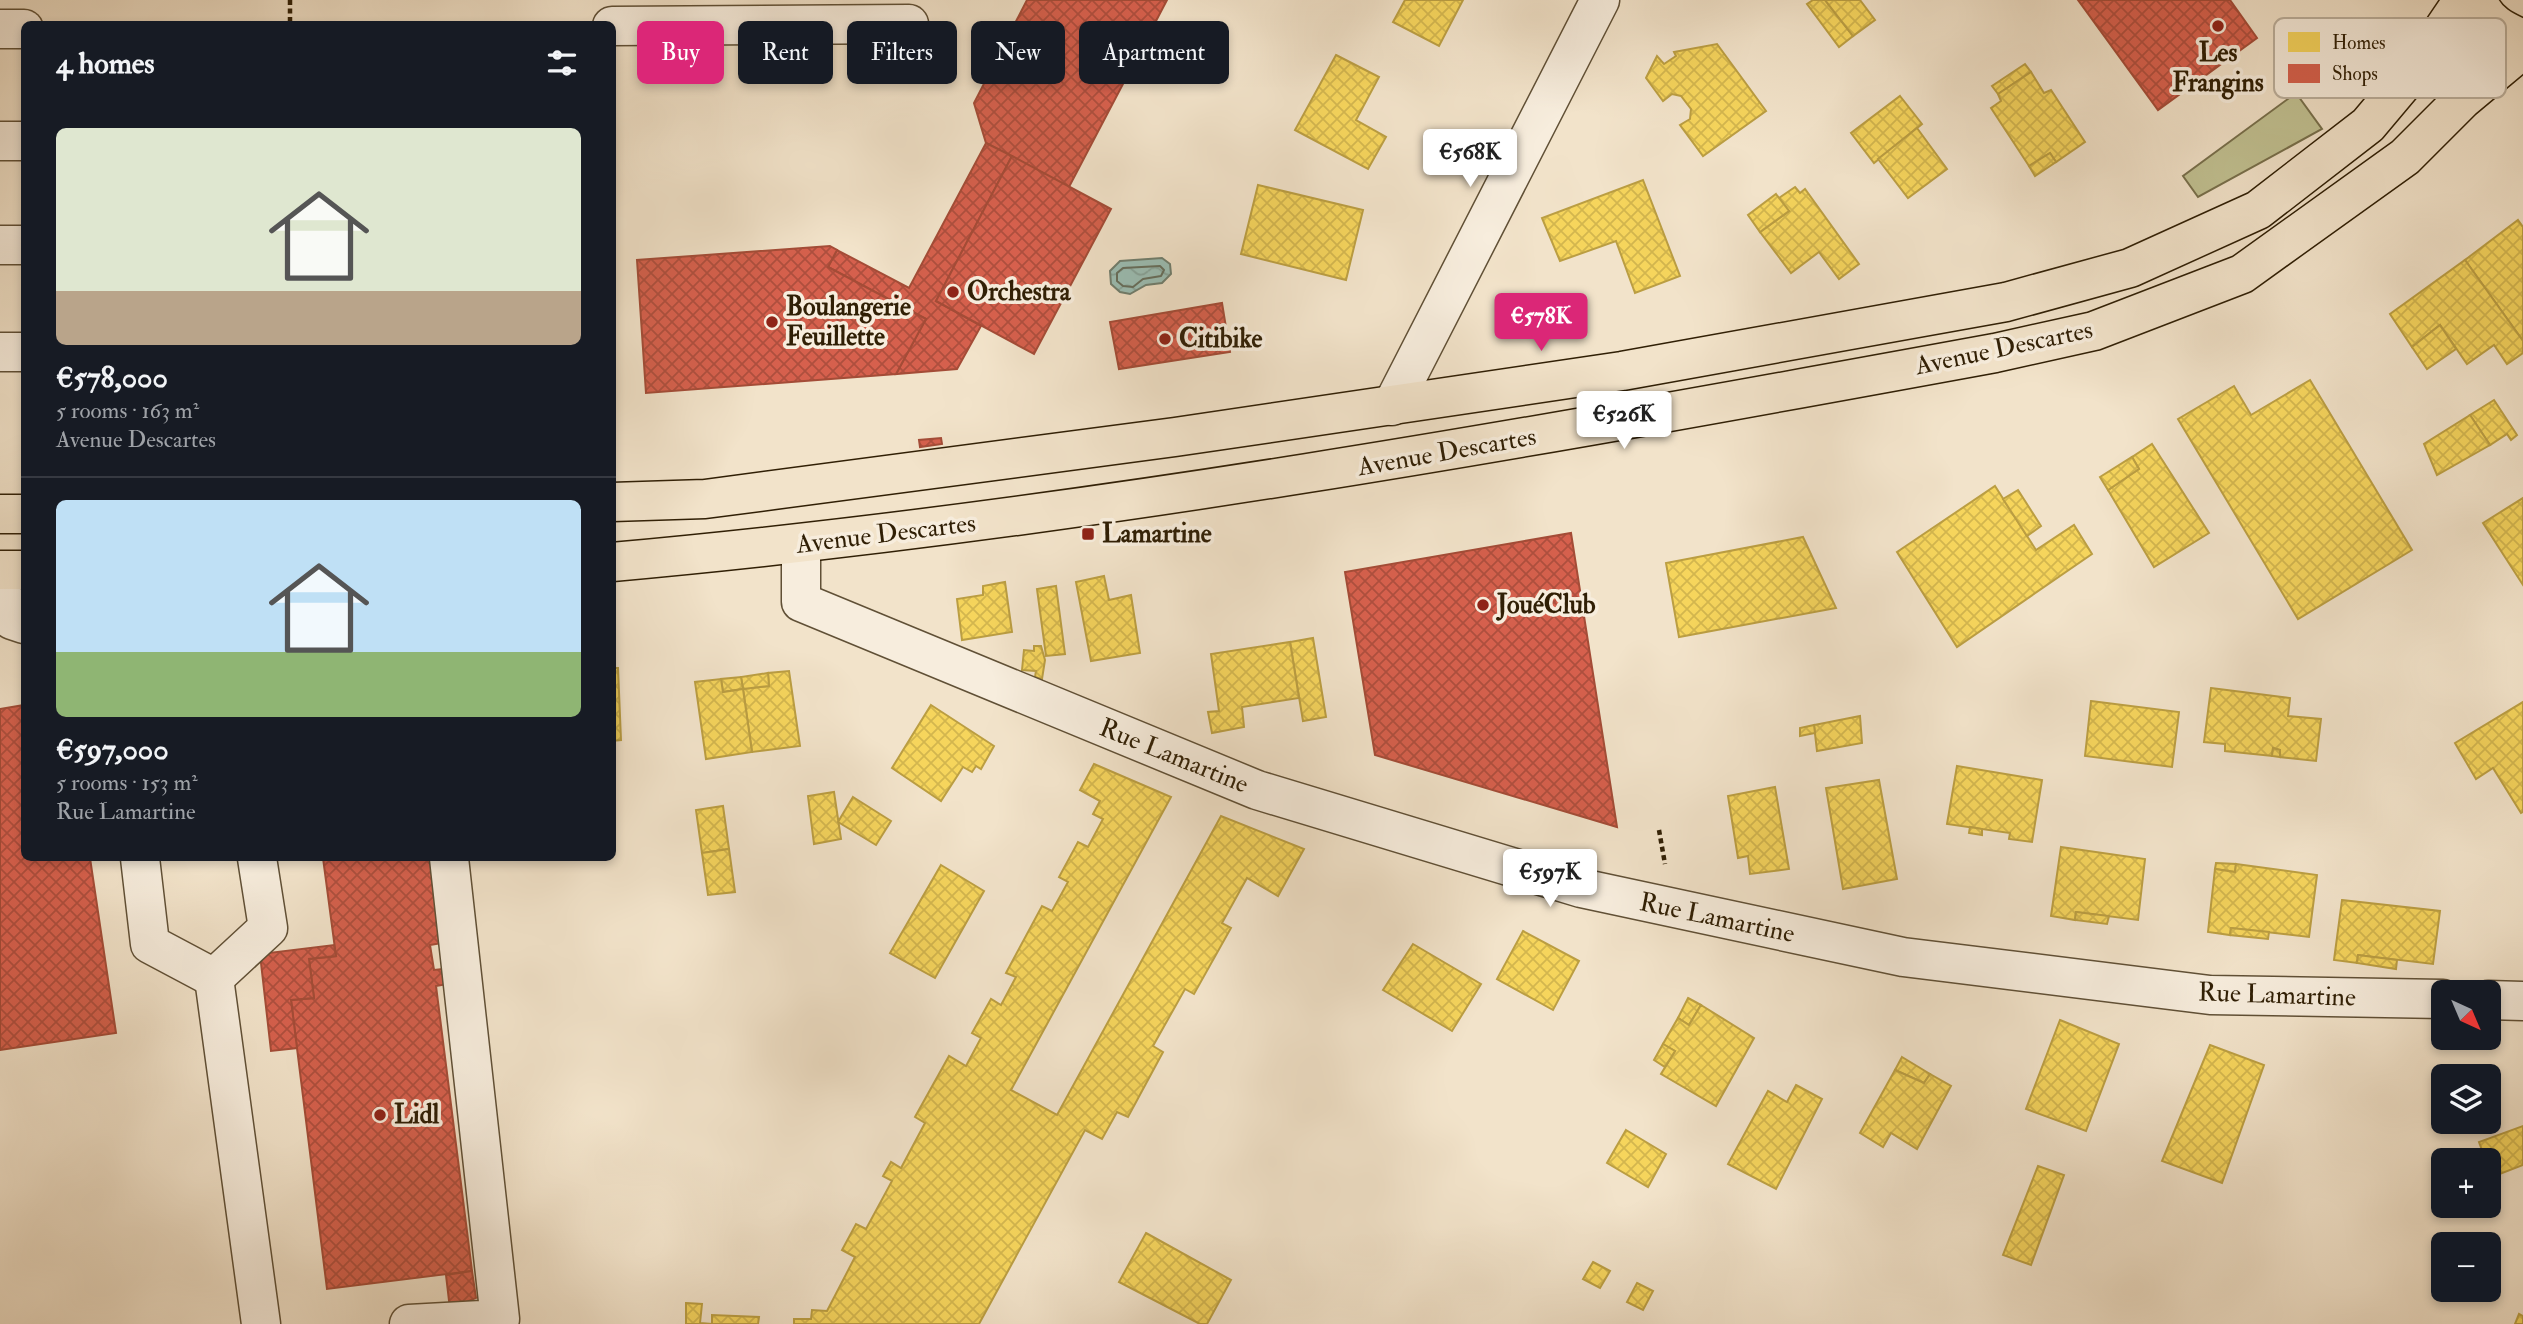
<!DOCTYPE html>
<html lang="en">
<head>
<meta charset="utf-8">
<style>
  body { margin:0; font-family:"IM FELL Double Pica",serif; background:#242831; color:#f1f3f6; height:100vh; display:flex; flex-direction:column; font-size:26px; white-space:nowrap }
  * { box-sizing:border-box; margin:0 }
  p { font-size:23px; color:#9ea1a6 }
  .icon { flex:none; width:38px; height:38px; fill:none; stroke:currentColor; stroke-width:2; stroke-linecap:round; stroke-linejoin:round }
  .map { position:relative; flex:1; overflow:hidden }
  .side { position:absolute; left:21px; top:21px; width:595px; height:840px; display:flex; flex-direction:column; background:#171b24; border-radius:10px; box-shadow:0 4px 10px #0003 }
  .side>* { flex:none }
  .hud { position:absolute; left:637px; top:21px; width:665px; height:63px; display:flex; gap:14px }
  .needle { width:46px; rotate:136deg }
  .tools { position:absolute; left:2431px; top:980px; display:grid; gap:14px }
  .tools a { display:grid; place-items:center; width:70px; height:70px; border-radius:10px; background:#171b24; box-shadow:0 4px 10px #0003; font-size:35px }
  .price { position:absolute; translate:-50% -60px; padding:0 16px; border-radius:7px; background:#fff; color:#222; font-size:23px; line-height:46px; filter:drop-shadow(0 2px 4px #0008) }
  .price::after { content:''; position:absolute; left:50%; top:42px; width:21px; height:16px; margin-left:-10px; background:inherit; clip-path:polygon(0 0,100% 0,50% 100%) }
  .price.selected { background:#db2777; color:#fff }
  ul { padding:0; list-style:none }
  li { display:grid; align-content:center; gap:14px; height:371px; padding:0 35px }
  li+li { border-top:2px solid #363941 }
  li span { display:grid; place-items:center; height:217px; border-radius:10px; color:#555 }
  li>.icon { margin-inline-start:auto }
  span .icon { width:126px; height:126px; fill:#fffc; stroke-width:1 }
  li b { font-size:30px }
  h2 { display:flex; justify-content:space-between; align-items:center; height:84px; padding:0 35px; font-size:30px }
  .chip { padding:0 24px; border-radius:10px; background:#171b24; box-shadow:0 4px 10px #0003; font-size:24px; line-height:63px }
  .chip.selected { background:#db2777; color:#fff }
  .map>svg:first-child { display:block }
</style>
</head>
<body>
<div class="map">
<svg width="2523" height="1324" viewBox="0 0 2523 1324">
  <defs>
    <pattern id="water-waves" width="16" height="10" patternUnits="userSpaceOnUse" patternTransform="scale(1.75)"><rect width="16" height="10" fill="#9bbeb4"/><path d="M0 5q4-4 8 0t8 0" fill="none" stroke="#86a399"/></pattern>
    <pattern id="homes-cross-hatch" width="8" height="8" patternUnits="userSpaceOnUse" patternTransform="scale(1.75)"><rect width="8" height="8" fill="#f6d55c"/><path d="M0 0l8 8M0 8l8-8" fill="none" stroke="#d3b64e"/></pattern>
    <pattern id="shops-cross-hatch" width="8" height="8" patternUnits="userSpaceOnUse" patternTransform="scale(1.75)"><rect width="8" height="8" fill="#d6604d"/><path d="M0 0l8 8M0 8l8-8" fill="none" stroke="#ae4f3e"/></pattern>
  </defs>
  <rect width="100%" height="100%" fill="#f2e3ca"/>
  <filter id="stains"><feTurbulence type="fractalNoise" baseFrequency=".00286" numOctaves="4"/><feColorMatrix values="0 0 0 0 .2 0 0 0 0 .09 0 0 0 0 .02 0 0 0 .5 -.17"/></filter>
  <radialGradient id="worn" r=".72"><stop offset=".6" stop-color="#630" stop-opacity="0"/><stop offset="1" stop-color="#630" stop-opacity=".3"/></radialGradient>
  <polygon fill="#c1c192" stroke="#78704c" stroke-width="2" points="2296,93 2322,129 2198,197 2183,176"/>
  <polygon fill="url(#water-waves)" stroke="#707e6e" stroke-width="2" points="1162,258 1170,264 1171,274 1162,283 1146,285 1130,294 1120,292 1111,284 1110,271 1120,261"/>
  <g fill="url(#homes-cross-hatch)" stroke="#bb9e42" stroke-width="2">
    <polygon points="1405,0 1463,0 1439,46 1393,22"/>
    <polygon points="1813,0 1825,0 1853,36 1839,47 1807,4"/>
    <polygon points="1825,0 1860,0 1875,20 1853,36"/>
    <polygon points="1717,44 1766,111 1703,156 1680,125 1690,119 1691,109 1681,96 1672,94 1663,101 1646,78 1657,56 1664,64 1676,56 1674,52"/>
    <polygon points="1336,55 1379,77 1356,120 1386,137 1368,169 1295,130"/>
    <polygon points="2025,64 2031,72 1998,94 1992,86"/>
    <polygon points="2031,72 2044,93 2051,90 2085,142 2056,162 2050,153 2029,166 1991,108 2001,101 1998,94"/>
    <polygon points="1900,96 1922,124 1874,163 1851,133"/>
    <polygon points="1917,128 1947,169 1908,198 1878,159"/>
    <polygon points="2050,153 2056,162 2035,176 2029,166"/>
    <polygon points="1643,180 1680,276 1635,293 1616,241 1560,261 1542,218"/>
    <polygon points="1258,185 1363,210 1346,280 1241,254"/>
    <polygon points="1795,187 1800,193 1805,189 1859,264 1839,279 1819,252 1791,273 1760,232 1789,211 1779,198"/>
    <polygon points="1776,194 1789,211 1760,232 1748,215"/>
    <polygon points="2518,220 2523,227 2523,341 2465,260"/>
    <polygon points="2465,260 2523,341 2523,353 2507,364 2494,345 2467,364 2440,325 2412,347 2390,314"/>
    <polygon points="2440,325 2456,349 2427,369 2412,347"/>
    <polygon points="2310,380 2412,550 2298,619 2178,419 2234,386 2251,415"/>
    <polygon points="2494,400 2517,435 2511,440 2507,434 2490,445 2470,415"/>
    <polygon points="2470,415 2490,445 2437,475 2424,444"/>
    <polygon points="2152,444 2209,533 2154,567 2108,490 2139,469 2132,457"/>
    <polygon points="2132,457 2139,469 2108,490 2100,477"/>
    <polygon points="1995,486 2036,550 2074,525 2092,554 1957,647 1897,552"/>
    <polygon points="2018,490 2041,526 2027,536 2003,499"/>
    <polygon points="2523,498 2523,585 2483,523"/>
    <polygon points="1803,537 1836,608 1679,637 1666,563"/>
    <polygon points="1104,576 1109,600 1131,595 1140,653 1091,661 1076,582"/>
    <polygon points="1005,582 1012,632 962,640 957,599 983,595 983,586"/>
    <polygon points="1056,586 1065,654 1046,656 1037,589"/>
    <polygon points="1313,638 1326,717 1303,721 1290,642"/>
    <polygon points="1290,642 1299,698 1242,707 1244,727 1212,733 1208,712 1219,711 1211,654"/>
    <polygon points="1034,646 1041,646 1045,660 1042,679 1035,677 1036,671 1022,670 1024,650 1034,651"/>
    <polygon points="612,668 618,668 621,740 612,741"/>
    <polygon points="789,671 800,746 752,752 743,689 769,686 768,673"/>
    <polygon points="768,673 769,686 743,689 741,677"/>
    <polygon points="741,677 743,689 723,692 721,679"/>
    <polygon points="721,679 723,692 743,689 752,752 706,759 695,682"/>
    <polygon points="2211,688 2290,698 2288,716 2321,719 2316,761 2280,757 2280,750 2273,748 2272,756 2225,751 2225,744 2204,742"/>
    <polygon points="2091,701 2179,712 2172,767 2085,756"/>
    <polygon points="2523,702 2523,812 2521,813 2493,768 2476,779 2455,743"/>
    <polygon points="931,705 994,746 981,769 976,766 972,772 963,767 941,801 892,768"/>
    <polygon points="1860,716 1862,743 1817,751 1814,725"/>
    <polygon points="1814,725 1815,733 1800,736 1800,728"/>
    <polygon points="2273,748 2280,750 2280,757 2272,756"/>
    <polygon points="1094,764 1171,797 1011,1090 1057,1115 1221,816 1304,849 1278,896 1247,878 1222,923 1231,928 1194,994 1185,989 1153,1046 1163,1052 1128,1117 1117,1112 1102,1139 1085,1130 979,1324 794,1324 794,1319 811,1319 812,1310 827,1311 855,1257 842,1250 856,1224 866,1229 892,1181 883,1176 891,1162 901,1168 925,1123 915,1117 949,1056 966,1066 981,1038 972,1033 991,999 1001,1005 1016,977 1006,973 1042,906 1052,911 1068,882 1059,877 1078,842 1088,847 1103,819 1093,814 1100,801 1080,790"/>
    <polygon points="1957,766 2042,780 2032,842 2009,839 2010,833 1947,824"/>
    <polygon points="1879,780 1897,879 1843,889 1826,788"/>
    <polygon points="1775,787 1789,869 1750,874 1748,856 1738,858 1728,796"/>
    <polygon points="834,792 841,839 814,844 808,796"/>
    <polygon points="853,797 891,821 876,845 838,822"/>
    <polygon points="723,806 729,849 702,853 696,810"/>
    <polygon points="1970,827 1982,829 1982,835 1969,833"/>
    <polygon points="2061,847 2145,859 2138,920 2076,912 2075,920 2051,916"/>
    <polygon points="729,849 735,892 708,895 702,853"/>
    <polygon points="2216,863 2236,864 2235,872 2215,869"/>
    <polygon points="2236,864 2317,875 2309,937 2231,928 2230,935 2208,932 2215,869 2235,872"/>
    <polygon points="941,865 984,891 935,978 890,953"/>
    <polygon points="2342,900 2440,911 2433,964 2358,955 2357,963 2334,960"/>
    <polygon points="2076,912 2109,916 2107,924 2075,920"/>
    <polygon points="2231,928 2269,932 2268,939 2230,935"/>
    <polygon points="1523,931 1579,961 1553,1010 1497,979"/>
    <polygon points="1413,944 1481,984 1452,1031 1383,990"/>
    <polygon points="2358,955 2397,960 2396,969 2357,963"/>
    <polygon points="1688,998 1701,1005 1689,1025 1678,1018"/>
    <polygon points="1701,1005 1754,1038 1716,1106 1661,1074 1675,1051 1663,1044 1678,1018 1689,1025"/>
    <polygon points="2060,1020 2119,1044 2086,1131 2026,1109"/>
    <polygon points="1663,1044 1675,1051 1665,1067 1654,1060"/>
    <polygon points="2210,1045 2264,1065 2222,1183 2162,1161"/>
    <polygon points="1902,1057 1930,1074 1924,1083 1895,1070"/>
    <polygon points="1895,1070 1924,1083 1930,1074 1951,1086 1917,1149 1891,1133 1883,1147 1860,1133"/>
    <polygon points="1796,1085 1822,1099 1776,1189 1728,1164 1768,1091 1787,1102"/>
    <polygon points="2523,1126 2523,1165 2492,1177 2479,1142"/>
    <polygon points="1626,1130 1666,1154 1648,1187 1607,1163"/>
    <polygon points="2038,1166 2064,1175 2031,1265 2003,1255"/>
    <polygon points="1146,1233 1231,1280 1207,1324 1200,1324 1119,1282"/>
    <polygon points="1593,1262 1610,1271 1600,1288 1583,1279"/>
    <polygon points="1637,1283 1653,1291 1643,1310 1627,1302"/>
    <polygon points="686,1303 702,1304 700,1323 712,1324 712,1315 759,1317 758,1324 686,1324"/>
    <polygon points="2519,1314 2523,1316 2523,1324 2515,1324"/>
  </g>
  <g fill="url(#shops-cross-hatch)" stroke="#a44c37" stroke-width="2">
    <polygon points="1027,0 1167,0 1069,187 986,143 974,103"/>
    <polygon points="2078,0 2230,0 2257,38 2158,110"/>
    <polygon points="986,143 1012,156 936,301 981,326 957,369 896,374 926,319 828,267 837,250 909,288"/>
    <polygon points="1012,156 1111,209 1034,354 936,301"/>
    <polygon points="830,246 837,250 828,267 926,319 896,374 646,393 637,260"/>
    <polygon points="1222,303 1230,352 1119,369 1110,322"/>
    <polygon points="941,438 942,444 920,447 919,440"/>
    <polygon points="1571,533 1617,827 1375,755 1345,572"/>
    <polygon points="24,705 24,858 90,858 116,1033 0,1050 0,709"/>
    <polygon points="323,858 437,858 448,942 430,945 434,970 451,968 453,983 436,986 472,1271 327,1289 291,1000 314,998 309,959 336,956"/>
    <polygon points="334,945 336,956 309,959 314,998 291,1000 297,1048 271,1051 260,954"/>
    <polygon points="472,1271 476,1298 450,1309 446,1275"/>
  </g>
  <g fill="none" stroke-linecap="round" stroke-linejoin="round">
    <polygon stroke="#666e5c" stroke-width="2" points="1160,266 1164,270 1161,276 1143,279 1133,287 1123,286 1117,281 1117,273 1123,268"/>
    <defs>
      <g id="minor">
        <polyline points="612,26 909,24"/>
        <polyline points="0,29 24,29"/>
        <polyline points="0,141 24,141"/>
        <polyline points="0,245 24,245"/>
        <polyline points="0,352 24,352"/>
        <polyline points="1392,406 1600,0"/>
        <polyline points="801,545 801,602 1257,790 1581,888 1903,957 2210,995 2443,999"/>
        <polyline points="0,588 12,620 24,624"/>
        <polyline points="140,858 150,944 214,978 268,928 257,858"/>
        <polyline points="214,978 261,1324"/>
        <polyline points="2488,1000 2523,1001"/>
        <polyline points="409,1324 500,1319 449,858"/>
      </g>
      <g id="major">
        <path d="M2478,0C2485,22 2504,31 2523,39"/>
        <polyline points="612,502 705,499 1175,437 1622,371 2006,302 2130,268 2258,210 2368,125 2421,62 2463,0"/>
        <polyline points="0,514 24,514"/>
        <path d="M612,562C1078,520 1536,437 1995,353L2094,331L2242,274L2405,157L2462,100L2523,49"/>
        <polyline points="0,570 24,570"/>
      </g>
    </defs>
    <use href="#minor" stroke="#605036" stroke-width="41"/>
    <use href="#major" stroke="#301f05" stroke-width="41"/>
    <g stroke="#301f05" stroke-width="4.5" stroke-dasharray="5 3.5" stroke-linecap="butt">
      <polyline points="290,0 290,24"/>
      <polyline points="1659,830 1665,864"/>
    </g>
    <use href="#minor" stroke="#f7eddd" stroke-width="38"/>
    <use href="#major" stroke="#f2e3ca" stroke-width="38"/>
  </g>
  <g fill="#8f2418" stroke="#f7eddd" stroke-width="2.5">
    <circle cx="2218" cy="26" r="7"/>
    <circle cx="953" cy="292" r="7"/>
    <circle cx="772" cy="322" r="7"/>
    <circle cx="1165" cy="339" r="7"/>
    <rect x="1081" y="527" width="14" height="14" rx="3.5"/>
    <circle cx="1483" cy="605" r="7"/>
    <circle cx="380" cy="1115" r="7"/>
  </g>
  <g text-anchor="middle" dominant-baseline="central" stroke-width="7" stroke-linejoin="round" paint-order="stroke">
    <g font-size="26" font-weight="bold" fill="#301f05" stroke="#f7eddd" text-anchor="start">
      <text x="2218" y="53" text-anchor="middle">Les<tspan x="2218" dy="30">Frangins</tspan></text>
      <text x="967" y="292">Orchestra</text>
      <text x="786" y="307">Boulangerie<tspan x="786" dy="30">Feuillette</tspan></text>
      <text x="1179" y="339">Citibike</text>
      <text x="1102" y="534">Lamartine</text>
      <text x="1497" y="605">JouéClub</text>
      <text x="394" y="1115">Lidl</text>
    </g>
    <g font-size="26" fill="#301f05" stroke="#f7eddd">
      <text transform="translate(2004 348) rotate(-12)">Avenue Descartes</text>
      <text transform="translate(1447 452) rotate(-10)">Avenue Descartes</text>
      <text transform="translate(886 534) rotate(-7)">Avenue Descartes</text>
      <text transform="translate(1174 756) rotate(22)">Rue Lamartine</text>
      <text transform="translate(1717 918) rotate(12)">Rue Lamartine</text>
      <text transform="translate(2277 995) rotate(2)">Rue Lamartine</text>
    </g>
  </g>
  <rect x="2274" y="18" width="232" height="80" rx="10" fill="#f7eddd" stroke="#bbaf9c" stroke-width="2"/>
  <rect x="2288" y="32" width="32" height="20" fill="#f6d55c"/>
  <rect x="2288" y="64" width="32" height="19" fill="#d6604d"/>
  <g font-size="19" fill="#301f05">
    <text x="2332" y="49">Homes</text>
    <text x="2332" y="80">Shops</text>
  </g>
  <rect width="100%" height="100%" filter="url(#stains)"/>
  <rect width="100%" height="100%" fill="url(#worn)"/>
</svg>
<div class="tools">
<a><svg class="needle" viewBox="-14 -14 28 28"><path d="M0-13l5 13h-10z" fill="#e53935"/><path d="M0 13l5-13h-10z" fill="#9ea1a6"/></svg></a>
<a><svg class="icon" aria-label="layers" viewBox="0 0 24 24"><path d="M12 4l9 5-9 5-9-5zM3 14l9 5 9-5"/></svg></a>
<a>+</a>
<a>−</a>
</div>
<b class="price" style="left:1470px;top:189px">€568K</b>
<b class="price selected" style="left:1541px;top:353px">€578K</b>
<b class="price" style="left:1624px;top:451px">€526K</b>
<b class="price" style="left:1550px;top:909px">€597K</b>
<div class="hud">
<a class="chip selected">Buy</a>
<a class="chip">Rent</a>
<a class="chip">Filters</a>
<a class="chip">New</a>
<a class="chip">Apartment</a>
</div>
<section class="side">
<h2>4 homes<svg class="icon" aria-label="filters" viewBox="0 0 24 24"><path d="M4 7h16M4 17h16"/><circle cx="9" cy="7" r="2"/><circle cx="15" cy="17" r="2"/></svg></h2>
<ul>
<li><span style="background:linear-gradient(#dfe7d0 75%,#b9a48a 0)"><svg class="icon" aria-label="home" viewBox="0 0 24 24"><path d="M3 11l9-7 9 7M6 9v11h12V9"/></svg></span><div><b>€578,000</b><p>5 rooms · 163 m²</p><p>Avenue Descartes</p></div></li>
<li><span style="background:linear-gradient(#bfe0f5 70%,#8fb573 0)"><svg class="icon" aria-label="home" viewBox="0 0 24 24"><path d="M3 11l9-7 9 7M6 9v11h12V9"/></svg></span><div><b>€597,000</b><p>5 rooms · 153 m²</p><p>Rue Lamartine</p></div></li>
</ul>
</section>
</div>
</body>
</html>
